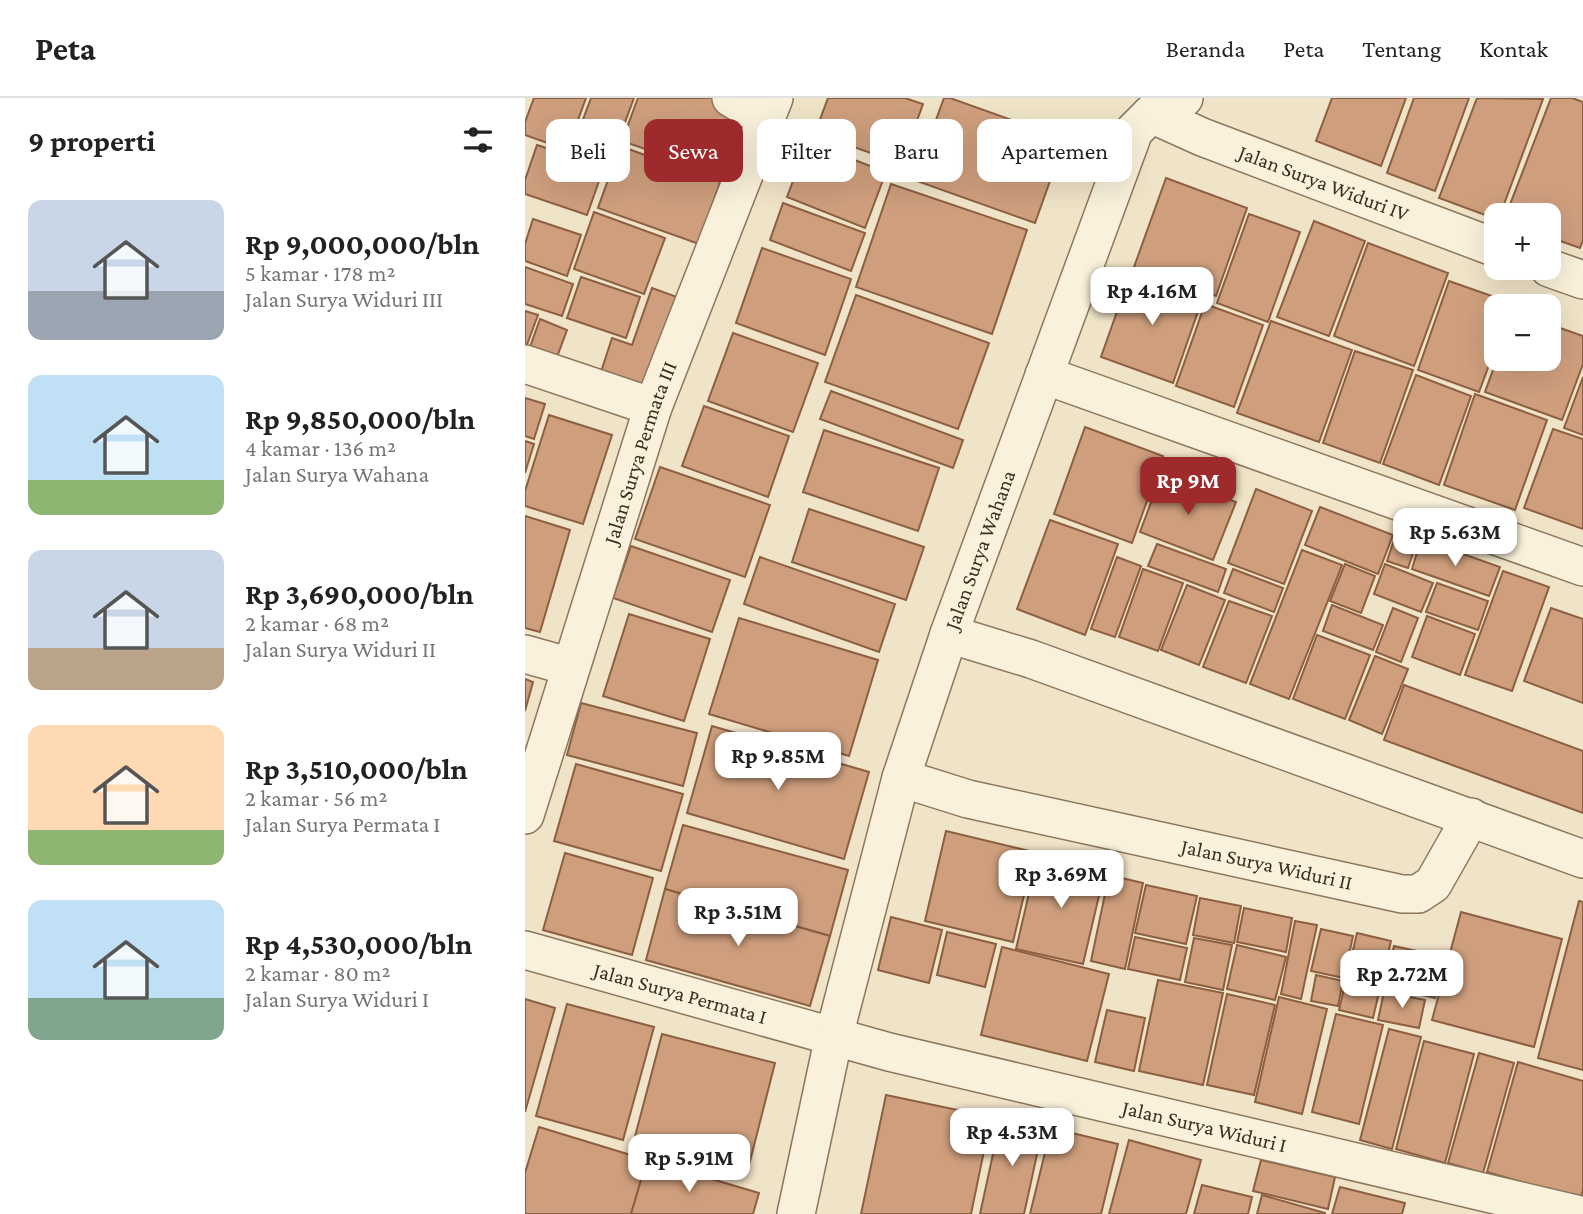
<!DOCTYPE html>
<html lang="id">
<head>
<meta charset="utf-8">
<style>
  body { margin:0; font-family:"Crimson Pro",serif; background:#f2f2f2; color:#222; height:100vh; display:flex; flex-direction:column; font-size:26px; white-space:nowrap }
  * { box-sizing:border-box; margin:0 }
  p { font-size:23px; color:#767676 }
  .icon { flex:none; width:38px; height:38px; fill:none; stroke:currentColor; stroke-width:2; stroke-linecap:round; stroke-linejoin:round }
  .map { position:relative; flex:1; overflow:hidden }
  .sheet { display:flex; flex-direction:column; background:#fff; width:525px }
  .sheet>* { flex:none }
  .banner { position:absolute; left:21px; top:21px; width:665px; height:63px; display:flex; gap:14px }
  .buttons { position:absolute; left:959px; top:105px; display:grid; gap:14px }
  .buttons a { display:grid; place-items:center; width:77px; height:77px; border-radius:14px; background:#fff; box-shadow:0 7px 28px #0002; font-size:35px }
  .price { position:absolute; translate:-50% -60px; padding:0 16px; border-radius:14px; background:#fff; color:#222; font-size:23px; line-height:46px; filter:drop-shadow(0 2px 4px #0008) }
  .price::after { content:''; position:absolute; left:50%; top:42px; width:21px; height:16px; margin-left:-10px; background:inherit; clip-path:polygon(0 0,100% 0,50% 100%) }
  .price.current { background:#9e2a2b; color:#fff }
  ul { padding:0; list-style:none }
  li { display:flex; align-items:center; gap:21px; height:175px; padding:0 28px }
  li span { display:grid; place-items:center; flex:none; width:196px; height:140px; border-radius:14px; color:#555 }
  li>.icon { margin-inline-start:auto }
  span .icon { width:84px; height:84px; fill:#fffc; stroke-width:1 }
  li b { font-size:30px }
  h2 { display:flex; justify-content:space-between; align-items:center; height:84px; padding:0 28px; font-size:30px }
  .chip { padding:0 24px; border-radius:14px; background:#fff; box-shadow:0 7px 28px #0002; font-size:24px; line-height:63px }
  .chip.current { background:#9e2a2b; color:#fff }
  header { display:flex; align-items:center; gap:42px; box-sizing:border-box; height:98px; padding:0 35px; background:#fff; border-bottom:2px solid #e0e0e0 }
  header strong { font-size:33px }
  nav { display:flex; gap:38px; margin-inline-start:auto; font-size:24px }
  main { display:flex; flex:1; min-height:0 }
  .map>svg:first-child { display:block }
</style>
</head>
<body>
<header>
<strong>Peta</strong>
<nav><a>Beranda</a><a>Peta</a><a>Tentang</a><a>Kontak</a></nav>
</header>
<main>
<section class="sheet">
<h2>9 properti<svg class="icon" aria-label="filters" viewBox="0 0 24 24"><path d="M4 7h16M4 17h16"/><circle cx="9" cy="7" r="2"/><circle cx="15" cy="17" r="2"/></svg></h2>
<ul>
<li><span style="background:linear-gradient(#c9d6e8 65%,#9aa5b1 0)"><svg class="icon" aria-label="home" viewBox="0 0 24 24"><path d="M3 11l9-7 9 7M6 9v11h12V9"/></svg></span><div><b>Rp 9,000,000/bln</b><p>5 kamar · 178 m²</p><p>Jalan Surya Widuri III</p></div></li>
<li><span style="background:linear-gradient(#bfe0f5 75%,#8fb573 0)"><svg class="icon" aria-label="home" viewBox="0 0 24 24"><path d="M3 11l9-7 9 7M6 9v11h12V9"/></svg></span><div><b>Rp 9,850,000/bln</b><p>4 kamar · 136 m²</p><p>Jalan Surya Wahana</p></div></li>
<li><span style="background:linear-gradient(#c9d6e8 70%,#b9a48a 0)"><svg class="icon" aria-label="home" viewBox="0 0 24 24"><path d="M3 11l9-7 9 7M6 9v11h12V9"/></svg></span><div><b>Rp 3,690,000/bln</b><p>2 kamar · 68 m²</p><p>Jalan Surya Widuri II</p></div></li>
<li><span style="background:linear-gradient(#ffd9b3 75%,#8fb573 0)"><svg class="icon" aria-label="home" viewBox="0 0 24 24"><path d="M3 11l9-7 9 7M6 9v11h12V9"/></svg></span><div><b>Rp 3,510,000/bln</b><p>2 kamar · 56 m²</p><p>Jalan Surya Permata I</p></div></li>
<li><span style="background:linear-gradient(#bfe0f5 70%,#7fa58c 0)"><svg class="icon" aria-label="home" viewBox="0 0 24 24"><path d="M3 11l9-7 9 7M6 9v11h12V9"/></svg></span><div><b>Rp 4,530,000/bln</b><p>2 kamar · 80 m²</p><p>Jalan Surya Widuri I</p></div></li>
</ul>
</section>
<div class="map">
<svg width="1058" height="1116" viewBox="0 0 1058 1116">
  <rect width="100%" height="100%" fill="#f0e4c8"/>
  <g fill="#cf9f7d" stroke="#8d5f41" stroke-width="2">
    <polygon points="9,0 61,0 42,52 0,37 0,24"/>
    <polygon points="66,0 109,0 84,67 46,54"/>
    <polygon points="113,0 192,0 219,10 194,77 97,43"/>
    <polygon points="303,0 380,0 398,6 376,66 290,35"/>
    <polygon points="419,0 425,0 540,41 510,125 389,82"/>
    <polygon points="807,0 881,0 856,68 791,43"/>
    <polygon points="889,0 944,0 910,93 862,75"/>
    <polygon points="952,0 1018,1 975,117 971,117 971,121 914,100"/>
    <polygon points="1026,0 1047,0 1058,4 1058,142 1055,150 1024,139 1024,117 981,117"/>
    <polygon points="283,44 361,74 340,130 262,99"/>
    <polygon points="12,47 79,69 62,117 0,96 0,82"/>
    <polygon points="95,48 195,84 174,146 73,110"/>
    <polygon points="641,80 722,110 691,198 609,169"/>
    <polygon points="366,86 502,132 467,236 331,189"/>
    <polygon points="258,105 340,135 326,173 245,142"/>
    <polygon points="69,114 140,140 119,196 49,171"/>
    <polygon points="724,116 775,134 743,224 692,205"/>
    <polygon points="8,121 56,137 42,178 0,163 0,146"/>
    <polygon points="789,123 840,143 804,238 752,219"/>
    <polygon points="843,145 923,175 889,268 809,238"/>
    <polygon points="237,150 326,181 300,257 211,225"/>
    <polygon points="0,169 48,186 37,218 0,206"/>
    <polygon points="606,174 678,199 648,285 576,259"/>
    <polygon points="56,179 115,199 101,240 42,220"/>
    <polygon points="924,183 987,205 986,208 971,208 971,248 954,294 893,272"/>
    <polygon points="127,190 152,199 119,297 73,283 87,240 107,247"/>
    <polygon points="331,197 464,245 433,331 300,284"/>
    <polygon points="680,206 738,227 709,309 651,288"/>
    <polygon points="0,213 13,217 0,252"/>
    <polygon points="15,221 42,232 32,259 5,249"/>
    <polygon points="746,223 827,252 794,344 712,315"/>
    <polygon points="1024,226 1058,238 1058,266 1037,322 960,294 972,261 1024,261"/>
    <polygon points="208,235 293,265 268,334 183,303"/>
    <polygon points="830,253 888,272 855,365 798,345"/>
    <polygon points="891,277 946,298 914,387 858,366"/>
    <polygon points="1058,279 1058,337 1039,330"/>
    <polygon points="306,293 438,342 428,370 295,321"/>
    <polygon points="950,296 1022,322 990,412 919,387"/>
    <polygon points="0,300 20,306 9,341 0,338"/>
    <polygon points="179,308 264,338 243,399 157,368"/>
    <polygon points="24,317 87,337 58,426 0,408 0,393"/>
    <polygon points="560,329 638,358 607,445 529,416"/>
    <polygon points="1028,331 1058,341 1058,431 999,410"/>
    <polygon points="299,332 414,370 393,433 278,394"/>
    <polygon points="0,343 9,346 0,375"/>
    <polygon points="135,369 245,407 220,479 110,441"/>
    <polygon points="637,375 711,404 688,462 615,434"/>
    <polygon points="731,391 787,413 759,486 703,465"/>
    <polygon points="795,409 868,437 853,476 780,447"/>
    <polygon points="284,411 399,449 381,502 267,464"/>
    <polygon points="0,418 45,432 15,534 0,530"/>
    <polygon points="525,422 593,446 560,537 492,511"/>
    <polygon points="872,433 893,440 883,470 862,463"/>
    <polygon points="896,441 975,469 964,498 887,471"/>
    <polygon points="632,446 701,471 693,494 623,468"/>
    <polygon points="106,448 205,482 187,534 88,500"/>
    <polygon points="777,452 817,467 764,601 725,586"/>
    <polygon points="235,459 370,506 354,554 219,506"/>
    <polygon points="592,459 616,468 590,539 566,531"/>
    <polygon points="820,466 850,478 836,515 805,503"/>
    <polygon points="860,466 908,485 896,514 849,496"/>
    <polygon points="618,471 658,485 633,553 594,539"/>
    <polygon points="708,471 758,490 749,514 699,495"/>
    <polygon points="978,473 1024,489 987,593 940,577"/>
    <polygon points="912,485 963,503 953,532 901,514"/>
    <polygon points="662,487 700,502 674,567 636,552"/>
    <polygon points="704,503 747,518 721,585 678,569"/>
    <polygon points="807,507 858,527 848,552 798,533"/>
    <polygon points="868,510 893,520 876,564 851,554"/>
    <polygon points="1026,510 1058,521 1058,605 999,583"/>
    <polygon points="104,516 185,541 159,623 78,598"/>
    <polygon points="902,518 950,536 935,577 887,559"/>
    <polygon points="214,520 353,562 324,658 184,616"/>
    <polygon points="792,537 845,557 820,621 768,601"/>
    <polygon points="850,558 883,571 857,636 824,622"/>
    <polygon points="0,581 8,584 0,613"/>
    <polygon points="879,587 1058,653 1058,715 859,642"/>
    <polygon points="56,605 172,635 158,688 42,657"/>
    <polygon points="187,628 344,674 319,761 162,715"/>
    <polygon points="51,666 158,696 136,773 29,743"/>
    <polygon points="158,727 323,772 305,838 140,791"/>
    <polygon points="421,733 509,754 488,844 400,823"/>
    <polygon points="40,755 128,780 107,857 18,832"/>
    <polygon points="513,757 580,772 558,866 491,851"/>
    <polygon points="584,777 618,785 600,871 566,863"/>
    <polygon points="621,787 672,798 661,846 610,835"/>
    <polygon points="140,791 305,838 285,908 121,862"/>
    <polygon points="675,800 716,808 709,845 668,837"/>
    <polygon points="1054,803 1058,804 1058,972 1013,960"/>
    <polygon points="719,810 767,820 761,854 712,844"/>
    <polygon points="936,814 1037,841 1009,949 907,922"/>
    <polygon points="366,819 417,832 404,885 353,872"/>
    <polygon points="770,823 792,827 776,901 756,896"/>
    <polygon points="796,831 828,838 819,880 786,873"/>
    <polygon points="422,834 471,846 460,889 412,877"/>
    <polygon points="832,835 866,843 848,920 814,912"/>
    <polygon points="610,839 662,850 655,882 603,871"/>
    <polygon points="669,840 707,847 698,892 660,884"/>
    <polygon points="712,847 761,859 750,902 702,891"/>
    <polygon points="869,848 919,859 910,900 859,888"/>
    <polygon points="477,849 584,876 562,963 456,937"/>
    <polygon points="791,877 818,883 813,908 786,903"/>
    <polygon points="633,882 698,895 678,987 614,973"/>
    <polygon points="859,894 900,902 894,930 853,922"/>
    <polygon points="702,896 750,907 729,997 682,987"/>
    <polygon points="754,899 802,911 777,1016 730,1004"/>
    <polygon points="0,901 30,910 0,1014"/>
    <polygon points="42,906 129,929 98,1042 11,1018"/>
    <polygon points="582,912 620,920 609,973 570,964"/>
    <polygon points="811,916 858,927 834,1026 787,1014"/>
    <polygon points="864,931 896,939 867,1051 835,1042"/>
    <polygon points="137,936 250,965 222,1075 108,1046"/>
    <polygon points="899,943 949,956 920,1065 871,1051"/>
    <polygon points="954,955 989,965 958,1075 923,1065"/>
    <polygon points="993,964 1058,983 1058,1092 1055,1101 962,1074"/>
    <polygon points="361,997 466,1019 446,1116 336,1116"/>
    <polygon points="476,1019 518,1029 499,1116 455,1116"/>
    <polygon points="14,1029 122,1062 106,1116 0,1116 0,1075"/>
    <polygon points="526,1030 593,1046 576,1116 505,1116"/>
    <polygon points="604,1042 676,1062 661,1116 584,1116"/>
    <polygon points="122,1062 234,1095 228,1116 106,1116"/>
    <polygon points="736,1062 810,1079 803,1111 728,1093"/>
    <polygon points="677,1087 727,1099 723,1116 669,1116"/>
    <polygon points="815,1089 880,1105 877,1116 807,1116"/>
    <polygon points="737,1097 800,1115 800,1116 732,1116"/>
  </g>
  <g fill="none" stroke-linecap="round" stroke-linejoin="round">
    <defs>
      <g id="minor">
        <polyline points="206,0 241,21"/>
        <path id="s1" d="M626,16L677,39L971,150"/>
        <polyline points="1024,170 1058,182"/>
        <polyline points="0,266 128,309"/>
        <polyline points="519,277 1058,469"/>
        <polyline points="424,536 506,561 1058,761"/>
        <polyline points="0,556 46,569"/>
        <path id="s2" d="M376,680L443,701L877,796H893L908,786L946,719"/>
        <path id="s3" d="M0,717L128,309L249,0"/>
        <path id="s4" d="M0,852L364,954L1051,1116"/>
        <path id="s5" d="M271,1116L309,938L376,680L424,536L609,33L626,16L659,0"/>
      </g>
    </defs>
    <use href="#minor" stroke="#8d765c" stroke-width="40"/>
    <use href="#minor" stroke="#faf1dc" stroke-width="37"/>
  </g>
  <g text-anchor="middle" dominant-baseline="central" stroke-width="6" stroke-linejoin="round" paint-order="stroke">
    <g font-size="21" fill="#3d2e20" stroke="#f7eed8">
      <text stroke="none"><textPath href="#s1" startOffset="186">Jalan Surya Widuri IV</textPath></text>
      <text stroke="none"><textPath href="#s3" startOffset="380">Jalan Surya Permata III</textPath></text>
      <text stroke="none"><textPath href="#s5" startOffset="690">Jalan Surya Wahana</textPath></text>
      <text stroke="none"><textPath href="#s2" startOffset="376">Jalan Surya Widuri II</textPath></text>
      <text stroke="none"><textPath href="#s4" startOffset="161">Jalan Surya Permata I</textPath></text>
      <text stroke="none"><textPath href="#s4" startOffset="702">Jalan Surya Widuri I</textPath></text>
    </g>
  </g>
</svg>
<div class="buttons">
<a>+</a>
<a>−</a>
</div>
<b class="price" style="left:627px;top:229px">Rp 4.16M</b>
<b class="price current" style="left:663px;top:419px">Rp 9M</b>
<b class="price" style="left:930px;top:470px">Rp 5.63M</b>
<b class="price" style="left:253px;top:694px">Rp 9.85M</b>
<b class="price" style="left:536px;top:812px">Rp 3.69M</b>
<b class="price" style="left:213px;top:850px">Rp 3.51M</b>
<b class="price" style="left:877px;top:912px">Rp 2.72M</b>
<b class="price" style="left:487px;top:1070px">Rp 4.53M</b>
<b class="price" style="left:164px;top:1096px">Rp 5.91M</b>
<div class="banner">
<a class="chip">Beli</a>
<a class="chip current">Sewa</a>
<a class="chip">Filter</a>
<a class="chip">Baru</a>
<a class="chip">Apartemen</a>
</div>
</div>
</main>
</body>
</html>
